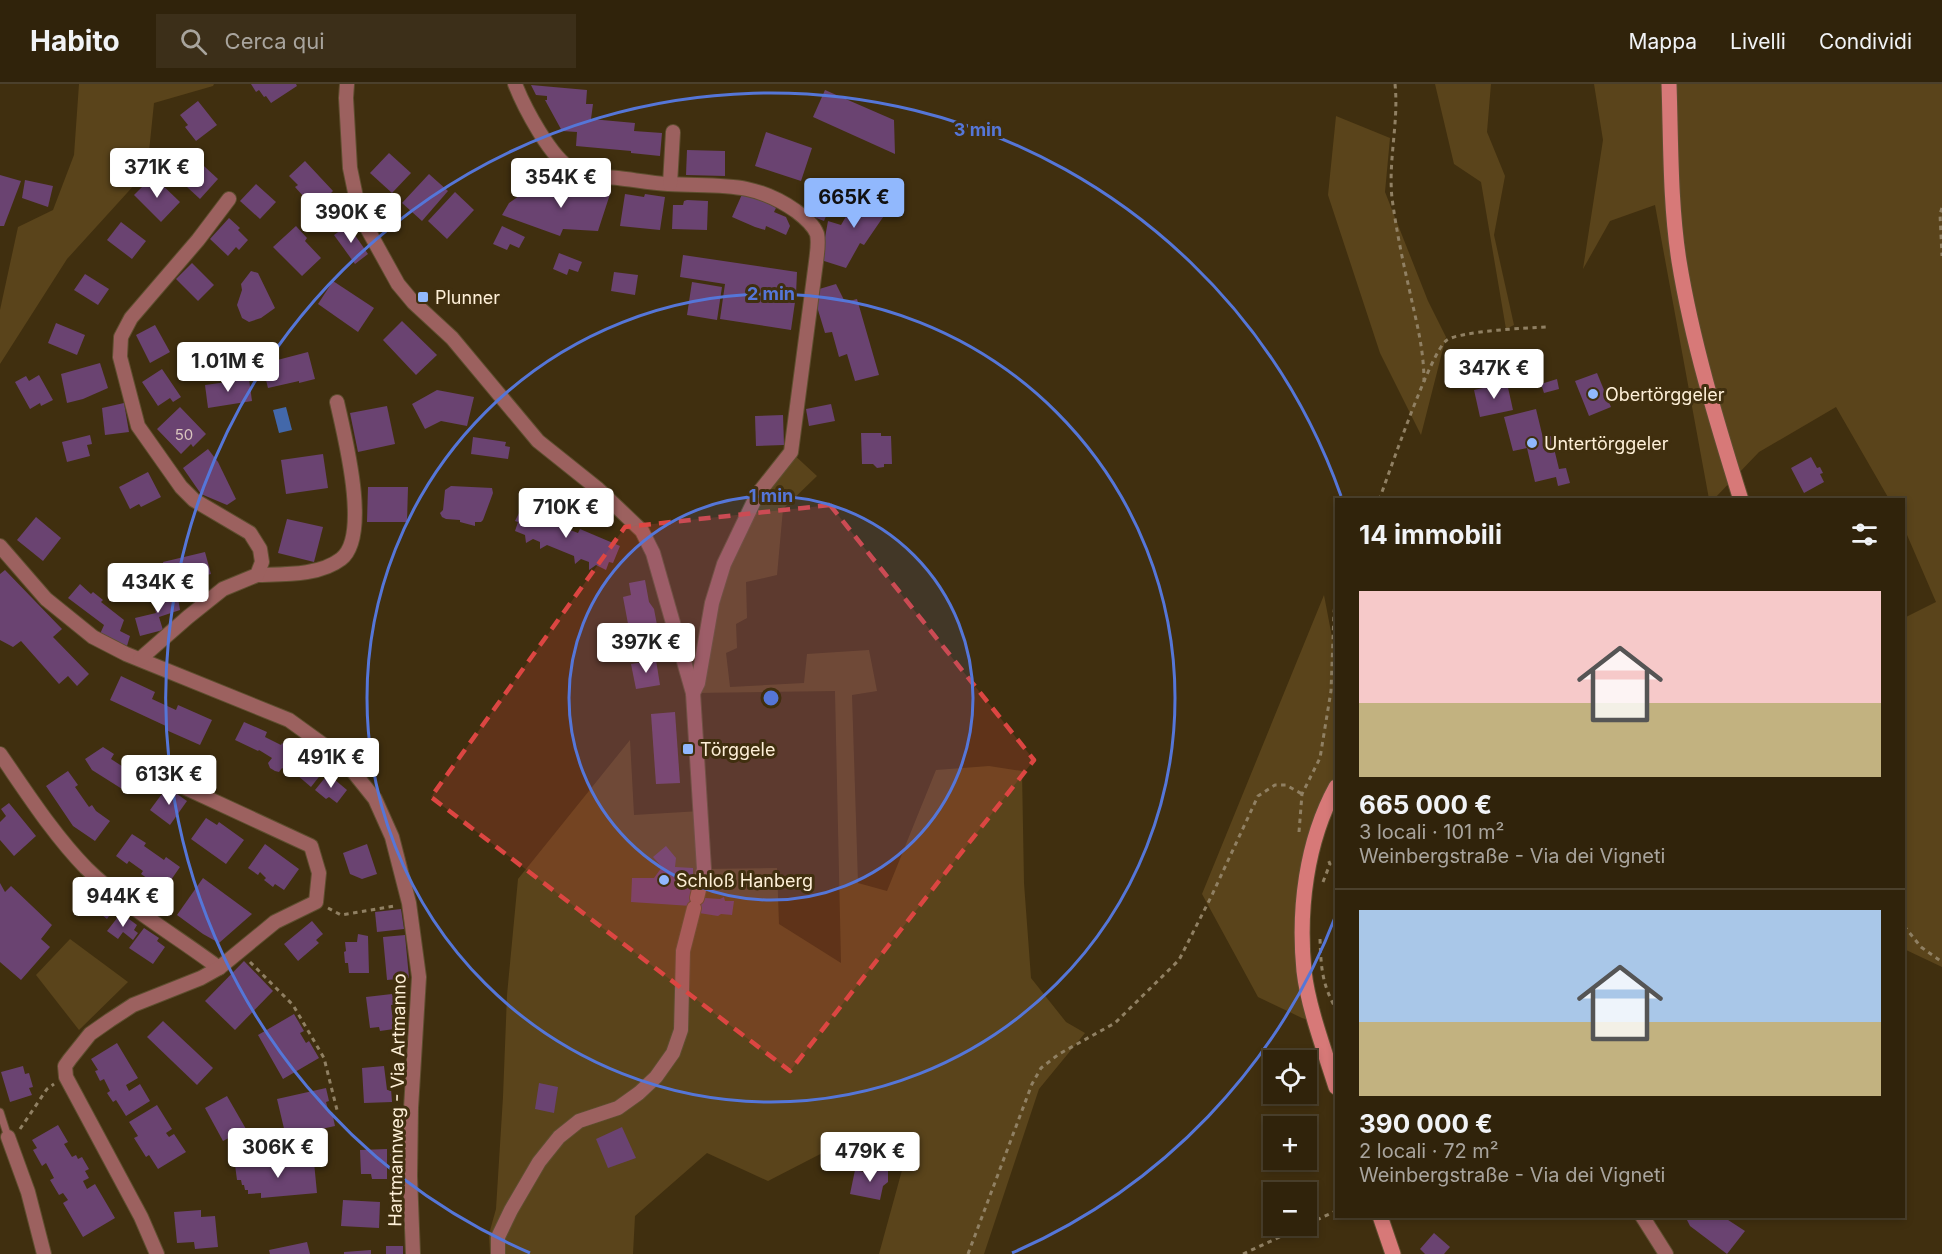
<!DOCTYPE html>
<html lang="it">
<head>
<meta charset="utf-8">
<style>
  body { margin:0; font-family:Inter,sans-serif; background:#3c2f19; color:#f1f3f6; height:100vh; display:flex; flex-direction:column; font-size:22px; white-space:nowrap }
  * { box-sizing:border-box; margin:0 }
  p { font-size:20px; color:#a8a49d }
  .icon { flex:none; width:33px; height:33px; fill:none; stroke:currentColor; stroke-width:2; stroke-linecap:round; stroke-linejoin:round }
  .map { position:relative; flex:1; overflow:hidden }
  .drawer { position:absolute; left:1335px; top:414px; width:570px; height:720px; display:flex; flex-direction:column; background:#30230b; border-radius:0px; box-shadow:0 3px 9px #0003,0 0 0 2px #4b402c }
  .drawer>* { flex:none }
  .fabs { position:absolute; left:1263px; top:966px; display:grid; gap:12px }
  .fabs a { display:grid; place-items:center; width:54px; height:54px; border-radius:0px; background:#30230b; box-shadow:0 3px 9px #0003,0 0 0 2px #4b402c; font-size:30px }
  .price { position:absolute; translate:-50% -51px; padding:0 14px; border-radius:6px; background:#fff; color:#222; font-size:20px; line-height:39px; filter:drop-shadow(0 2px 3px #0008) }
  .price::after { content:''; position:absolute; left:50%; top:36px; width:18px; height:14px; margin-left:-9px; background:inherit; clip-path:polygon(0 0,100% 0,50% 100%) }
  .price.current { background:#91b8fd; color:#111 }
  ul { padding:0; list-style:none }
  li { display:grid; align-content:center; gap:12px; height:318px; padding:0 24px }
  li+li { border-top:2px solid #4b402c }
  li span { display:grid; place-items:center; height:186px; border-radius:0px; color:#555 }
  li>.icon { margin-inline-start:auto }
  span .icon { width:108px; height:108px; fill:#fffc; stroke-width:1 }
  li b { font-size:26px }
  h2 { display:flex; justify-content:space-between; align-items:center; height:72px; padding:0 24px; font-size:26px }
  header { display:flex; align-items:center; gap:36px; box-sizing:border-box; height:84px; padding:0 30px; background:#30230b; border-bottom:2px solid #4b402c }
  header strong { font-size:28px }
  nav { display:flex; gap:33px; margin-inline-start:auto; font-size:21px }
  .search { width:420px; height:54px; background:#3c2f19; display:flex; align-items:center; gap:15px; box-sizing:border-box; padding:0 21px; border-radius:0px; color:#a8a49d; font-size:22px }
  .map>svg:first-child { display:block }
</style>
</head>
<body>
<header>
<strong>Habito</strong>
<div class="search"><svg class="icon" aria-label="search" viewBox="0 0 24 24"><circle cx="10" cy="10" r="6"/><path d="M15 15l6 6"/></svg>Cerca qui</div>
<nav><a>Mappa</a><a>Livelli</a><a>Condividi</a></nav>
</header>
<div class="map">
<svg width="1942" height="1170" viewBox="0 0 1942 1170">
  <rect width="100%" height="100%" fill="#402f0f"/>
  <g fill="#5a441b">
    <polygon points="79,0 214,0 213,2 154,19 147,87 67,175 0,280 0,226 18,143 53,126 74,71"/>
    <polygon points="1435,0 1491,0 1487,48 1505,92 1494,151 1514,241 1506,245 1481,98 1454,80"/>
    <polygon points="1594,0 1942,0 1942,883 1904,865 1904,534 1936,518 1904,444 1904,416 1889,415 1836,323 1759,368 1714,415 1709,415 1655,121 1610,137 1583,185 1603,56"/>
    <polygon points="1336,32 1390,54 1385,108 1428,217 1446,253 1421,351 1380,269 1328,111"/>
    <polygon points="791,368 817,392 783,425 777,491 746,498 747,534 736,540 737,564 726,569 730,603 804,599 807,570 869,566 877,607 852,611 858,799 887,807 936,686 989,682 1022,687 1024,799 1031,894 1066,938 1085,949 1039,1005 984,1170 879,1170 904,1079 836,1062 768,1097 707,1069 635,1132 633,1170 490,1170 489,1150 496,1125 503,1013 507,911 518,795 630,656 634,731 701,727 704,785 777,784 779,840 841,879 835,607 693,609 691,584 704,567 712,519 757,411"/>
    <polygon points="1324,511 1336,574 1336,703 1330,716 1302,833 1315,938 1302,934 1258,913 1202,810"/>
    <polygon points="70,855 128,898 79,946 36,891"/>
  </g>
  <polygon fill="#4368aa" points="286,323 292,346 279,349 273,326"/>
  <g fill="#6a4371">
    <polygon points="251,0 296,0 297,2 271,19 266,12 264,13 259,6 256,8"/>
    <polygon points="531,1 587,6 586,20 593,20 591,35 635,39 634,47 662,49 660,72 631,69 631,67 576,62 577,48 562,47 545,16 547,16 547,12 536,11"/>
    <polygon points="825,6 894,36 895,70 813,33"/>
    <polygon points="198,17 217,41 196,57 185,43 188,41 180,31"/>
    <polygon points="766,48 812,64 801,97 755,82"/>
    <polygon points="687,66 725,67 725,92 686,91"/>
    <polygon points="389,69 411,89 392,109 370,89"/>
    <polygon points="192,71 218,95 200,115 174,91"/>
    <polygon points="305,77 333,107 322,118 319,115 312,122 295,103 298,101 289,92"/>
    <polygon points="429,90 448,107 422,137 402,119"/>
    <polygon points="0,91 21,97 4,142 0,142"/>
    <polygon points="153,92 180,118 161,138 134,111"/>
    <polygon points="25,96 53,102 48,123 22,114"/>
    <polygon points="256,100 276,118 260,135 240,117"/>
    <polygon points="599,102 611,107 598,147 563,145 560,152 502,131 509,119 522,110"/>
    <polygon points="862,105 892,120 864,161 860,159 846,184 821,176 828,137 841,141"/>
    <polygon points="455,108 474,126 447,155 428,137"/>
    <polygon points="743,108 766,118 776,124 774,128 786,133 790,142 786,151 766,142 765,146 755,143 732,133"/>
    <polygon points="625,110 644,113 645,110 665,113 660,146 620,142"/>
    <polygon points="687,116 708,117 707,146 672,145 673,121 683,121 684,117"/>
    <polygon points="814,119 829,125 824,137 809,131"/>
    <polygon points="229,134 240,144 238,146 248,156 239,166 236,163 228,172 210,155"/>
    <polygon points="121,138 146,157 132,175 107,156"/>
    <polygon points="348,141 368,170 355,180 334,151"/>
    <polygon points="296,142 307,154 305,157 321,174 302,192 273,163"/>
    <polygon points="502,142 525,153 519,164 510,160 507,166 493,160"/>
    <polygon points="559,169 582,178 578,188 569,185 567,191 553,185"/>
    <polygon points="683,171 797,188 796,211 791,246 720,235 725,200 680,193"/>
    <polygon points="192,179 214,201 198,217 176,195"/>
    <polygon points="251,187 258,189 275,224 261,234 249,238 242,234 237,221 242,206 241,200"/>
    <polygon points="614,188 638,191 635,211 611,207"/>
    <polygon points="85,190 109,205 98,221 74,206"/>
    <polygon points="333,197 374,224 358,248 318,220"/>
    <polygon points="692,198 722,203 717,236 687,231"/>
    <polygon points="836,200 845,218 857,215 879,291 855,297 847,270 839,273 832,248 825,249 818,226 816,206"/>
    <polygon points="402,237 437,271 416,291 383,256"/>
    <polygon points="56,239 85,251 77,271 48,259"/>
    <polygon points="155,241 170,268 150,279 136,251"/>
    <polygon points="308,268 315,295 299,299 299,297 268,304 262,280"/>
    <polygon points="100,279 108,304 83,315 67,319 61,290"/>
    <polygon points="162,285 181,313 173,318 170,314 158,322 142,298"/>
    <polygon points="1597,289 1611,323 1589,332 1575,297"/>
    <polygon points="39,291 53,316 41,322 40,319 30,325 15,298 26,292 29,297"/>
    <polygon points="249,295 252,317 208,324 205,301"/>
    <polygon points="1557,295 1559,305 1544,309 1541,300"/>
    <polygon points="1507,299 1513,326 1480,333 1474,306"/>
    <polygon points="437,306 474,313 467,342 441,337 425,345 412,320"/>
    <polygon points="124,319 129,348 105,351 102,324"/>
    <polygon points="831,320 835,337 809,342 806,325"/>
    <polygon points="387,322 395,360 358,368 350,329"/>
    <polygon points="180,323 206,350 193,363 191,360 181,370 157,345"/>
    <polygon points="1536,325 1543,354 1551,352 1559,385 1566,384 1570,399 1558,402 1556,393 1535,398 1527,364 1513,367 1504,333"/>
    <polygon points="783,331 784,361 756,362 755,332"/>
    <polygon points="861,349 881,349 881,352 891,352 892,380 884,380 884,383 877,384 873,380 862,380"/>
    <polygon points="90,351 92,360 87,361 90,372 67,378 62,358"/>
    <polygon points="473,353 506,358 505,362 510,363 508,375 471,370"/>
    <polygon points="208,365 218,378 236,415 227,421 201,410 183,384"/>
    <polygon points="323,370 328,404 286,410 281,376"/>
    <polygon points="1811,373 1817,384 1820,383 1823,389 1820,390 1824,398 1804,409 1791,384"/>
    <polygon points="148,388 161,413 141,423 139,420 130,425 119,403"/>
    <polygon points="451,402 492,404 493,409 483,436 481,438 475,438 475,442 460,438 460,436 446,435 442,433 440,429 443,426 445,406"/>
    <polygon points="368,403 408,403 407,438 367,438"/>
    <polygon points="531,424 562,438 560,442 578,449 580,445 620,462 613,479 609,478 606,486 596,481 589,486 589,478 581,475 575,480 574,472 547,461 540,465 540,458 533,455 526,459 525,451 515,447 518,438 515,437 521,425 529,428"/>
    <polygon points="36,433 61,454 43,477 17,456"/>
    <polygon points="287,435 323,443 314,478 278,469"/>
    <polygon points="205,468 211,490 169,500 163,478"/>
    <polygon points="5,486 62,545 53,553 89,590 77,602 68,592 59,600 21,557 13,563 0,556 0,490"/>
    <polygon points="645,496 649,518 654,525 657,541 629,545 623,513 631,511 629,499"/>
    <polygon points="80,500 91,510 93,508 103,516 101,518 124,536 120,547 130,552 127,562 100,550 104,541 68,514"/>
    <polygon points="177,508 180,526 159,533 163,546 140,552 135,534 156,529 152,513"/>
    <polygon points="656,576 660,601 636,605 631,580"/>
    <polygon points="121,592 155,608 152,615 176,626 178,621 212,636 200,661 166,646 168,643 110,616"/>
    <polygon points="675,628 680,699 656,700 651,630"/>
    <polygon points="244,638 267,648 265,653 281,661 282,659 305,676 293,692 282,684 279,688 275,687 270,684 268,679 272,674 259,666 258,667 235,656"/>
    <polygon points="103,663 114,670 111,675 128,686 131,681 143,688 130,710 92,686 85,675"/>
    <polygon points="307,678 322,689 311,703 297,691"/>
    <polygon points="68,687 78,701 75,703 89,723 92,721 96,727 110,737 95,757 73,742 46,702"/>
    <polygon points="328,690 347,706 337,719 329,713 326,715 315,706"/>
    <polygon points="167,703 187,717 170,741 150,726"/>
    <polygon points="9,719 36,752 14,772 0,756 0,738 6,732 1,725"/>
    <polygon points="206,734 217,741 219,738 244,756 226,780 191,755"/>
    <polygon points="132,750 146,759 144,762 164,776 166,773 180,783 164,806 141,790 143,787 129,777 127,780 116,772"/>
    <polygon points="265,760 299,785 284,806 275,800 273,803 264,796 266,794 260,788 258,791 248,784"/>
    <polygon points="367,760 377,790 362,795 350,790 343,769"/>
    <polygon points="666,762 676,774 675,783 693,784 693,793 697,793 696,801 692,802 691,813 720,815 724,813 725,817 734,817 732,831 721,830 718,832 699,829 691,822 631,818 632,794 654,794 662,783 653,773"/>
    <polygon points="203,794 252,830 219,859 203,850 177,831"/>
    <polygon points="0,799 5,808 11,802 52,841 41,855 50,863 21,896 0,878"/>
    <polygon points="101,811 116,822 107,835 92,823"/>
    <polygon points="401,825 404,845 377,848 375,828"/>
    <polygon points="121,829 137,841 134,846 138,849 133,856 123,848 118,855 107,847"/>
    <polygon points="312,837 323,850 316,856 319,859 298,877 284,860"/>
    <polygon points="144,844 159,854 157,857 165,863 153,880 129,864"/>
    <polygon points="358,850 368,852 369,889 349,889 348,879 345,879 344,868 346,867 345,858 357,858"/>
    <polygon points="405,851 409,894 387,896 383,853"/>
    <polygon points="244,877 273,907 235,946 205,917"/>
    <polygon points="392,910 394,921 391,921 394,945 380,947 379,943 370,944 366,913"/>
    <polygon points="294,930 304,947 300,949 306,959 309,957 319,974 283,995 258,951"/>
    <polygon points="163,937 213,984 197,1001 147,953"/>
    <polygon points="117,959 138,994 126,1001 129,1007 140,1000 150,1017 126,1032 116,1016 113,1018 107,1009 110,1007 104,995 100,997 95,987 98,986 91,975"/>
    <polygon points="23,982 25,990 29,989 33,1003 29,1004 32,1011 10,1018 1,988"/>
    <polygon points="384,982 387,1006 391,1005 392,1018 364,1019 362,984"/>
    <polygon points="539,999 558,1003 554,1029 535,1025"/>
    <polygon points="326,1004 329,1017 326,1018 329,1029 332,1028 335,1042 286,1053 277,1015"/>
    <polygon points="227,1012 246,1045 223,1057 205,1024"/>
    <polygon points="157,1021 172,1045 166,1049 169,1053 174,1050 186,1068 158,1085 149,1071 146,1073 134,1054 138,1052 129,1038"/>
    <polygon points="58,1041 68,1058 64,1060 72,1073 76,1071 78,1075 82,1073 89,1085 85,1087 89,1094 83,1097 87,1105 95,1100 115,1134 83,1153 63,1119 68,1116 63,1109 59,1111 50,1096 54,1094 46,1079 42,1082 33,1066 37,1064 32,1056"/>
    <polygon points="622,1043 636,1074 608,1084 596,1055"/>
    <polygon points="390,1064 403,1064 402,1075 390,1075"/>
    <polygon points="387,1065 387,1095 372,1095 371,1090 361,1090 360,1066"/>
    <polygon points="278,1078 279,1083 314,1078 317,1109 261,1114 261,1109 248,1110 248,1106 245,1106 244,1101 242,1101 241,1096 237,1096 235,1081"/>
    <polygon points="873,1083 888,1086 888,1098 883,1102 880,1116 850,1110 855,1086 872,1090"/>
    <polygon points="343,1116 380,1118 379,1144 341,1142"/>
    <polygon points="201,1126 201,1133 215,1132 218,1163 195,1165 194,1158 177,1159 174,1128"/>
    <polygon points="1685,1132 1722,1132 1745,1147 1727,1170 1690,1142"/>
    <polygon points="1434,1149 1450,1163 1444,1170 1425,1170 1420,1165"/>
    <polygon points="307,1158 310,1170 270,1170 269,1166"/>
    <rect x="386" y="1162" width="17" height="8"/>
    <polygon points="371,1166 371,1170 344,1170 344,1168"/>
  </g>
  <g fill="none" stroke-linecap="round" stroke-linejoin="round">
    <defs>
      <polyline id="lane" points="0,1028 8,1053"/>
      <g id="street">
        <polyline points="347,0 346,14 350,84 356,113 367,144 398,200 413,218 452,254 538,357 598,405 642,447 653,469 693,609 704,785 697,814"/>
        <path d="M515,0C524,23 551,75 573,86C586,93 604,93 618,94C635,96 652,99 668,100C719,103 752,96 796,127C804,133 813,140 817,150C819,159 817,169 816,178L791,368L757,411L724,480L712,519L698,599L693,609"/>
        <polyline points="670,100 673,48"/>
        <polyline points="0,462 46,515 93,553 126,570 289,636 343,675 375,715 392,753 409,819 419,893 411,1024 410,1092 413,1170"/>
        <path d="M257,491C283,490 319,492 341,475C371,452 344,350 337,318"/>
        <polyline points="140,575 188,533 223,505 257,491 262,478 260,465 250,449 194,416 181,403 138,342 120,273 121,253 131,234 198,156 229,115"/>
        <path d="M0,670C27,709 53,750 86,784C126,823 175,851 219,884"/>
        <polyline points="8,1053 28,1108 44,1170"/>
        <polyline points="1642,1132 1666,1170"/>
        <polyline points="157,1170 141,1133 66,993 65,982 70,975 90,950 110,936 133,921 201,894 219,884 275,838 316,818 319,789 311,762 177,700"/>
        <polyline points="498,1170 498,1153 511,1126 539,1078 559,1053 579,1037 618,1024 639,1009 656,993 673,969 681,946 683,867 694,824"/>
      </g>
      <g id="secondary">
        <path d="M1669,0C1671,59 1670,119 1679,177C1692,257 1717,339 1741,416"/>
        <path d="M1336,703C1306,758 1298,826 1304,887C1308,923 1325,968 1336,1003"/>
        <polyline points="1380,1132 1393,1170"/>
      </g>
    </defs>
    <use href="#lane" stroke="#5e4e2f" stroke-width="9"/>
    <use href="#street" stroke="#5e4e2f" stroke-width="16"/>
    <use href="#secondary" stroke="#5e4e2f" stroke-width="17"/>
    <g stroke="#908063" stroke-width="3" stroke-dasharray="4.5 4.5" stroke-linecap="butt">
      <path d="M1395,0C1399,38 1388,76 1392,114C1396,144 1402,174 1409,204C1416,237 1424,264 1424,298"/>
      <polyline points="1942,124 1940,130 1942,172"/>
      <path d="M1379,416C1389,390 1431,266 1447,256C1461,247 1527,244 1546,243"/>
      <polyline points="1299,748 1302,710 1320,674 1331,607 1334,529 1336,510"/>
      <polyline points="1323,798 1330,780 1327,773"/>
      <polyline points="328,824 341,831 394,822"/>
      <polyline points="1904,842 1921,863 1942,878"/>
      <path d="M1320,855C1321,884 1322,900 1336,925"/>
      <polyline points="250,878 293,921 324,974 337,1026"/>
      <polyline points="20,1045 47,1005 54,1000"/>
      <polyline points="968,1170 1032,1000 1041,984 1059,970 1115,939 1179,876 1212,811 1258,712 1275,701 1286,701 1302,710"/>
      <polyline points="1243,1170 1336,1127"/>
    </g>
    <use href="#lane" stroke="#9c615f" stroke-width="7"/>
    <use href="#street" stroke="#9c615f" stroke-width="14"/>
    <use href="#secondary" stroke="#d77978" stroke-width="15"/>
  </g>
  <path fill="#dc4642" fill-opacity="0.2" stroke="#dc4642" stroke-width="4.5" stroke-dasharray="12 8" stroke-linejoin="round" d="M830,421L1034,676L790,987L431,713L625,443Z"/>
  <circle cx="771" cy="614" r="202" fill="#5576d8" fill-opacity=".12"/>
  <g fill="none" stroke="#5576d8" stroke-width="3">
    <circle cx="771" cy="614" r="202"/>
    <circle cx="771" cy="614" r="404"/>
    <path d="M1336 831A605 605 0 0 1 1012 1169M530 1169A605 605 0 1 1 1341 412"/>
  </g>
  <g fill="#91b8fd" stroke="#402f0f" stroke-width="2">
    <rect x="417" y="207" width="12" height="12" rx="3"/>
    <circle cx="1593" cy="310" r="6"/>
    <circle cx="1532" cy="359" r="6"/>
    <rect x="682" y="659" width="12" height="12" rx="3"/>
    <circle cx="664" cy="796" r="6"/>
  </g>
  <g text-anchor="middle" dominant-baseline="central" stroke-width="6" stroke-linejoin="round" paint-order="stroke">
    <g font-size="15" fill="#d9c5be">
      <text x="184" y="350">50</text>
    </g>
    <g font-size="18" fill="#fef0d8" stroke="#402f0f" text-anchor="start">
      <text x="435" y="213">Plunner</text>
      <text x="1605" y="310">Obertörggeler</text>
      <text x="1544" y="359">Untertörggeler</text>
      <text x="700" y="665">Törggele</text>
      <text x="676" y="796">Schloß Hanberg</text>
    </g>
    <g font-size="18" fill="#fef0d8" stroke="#402f0f">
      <text transform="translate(397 1016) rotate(-89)">Hartmannweg - Via Artmanno</text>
    </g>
  </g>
  <circle cx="771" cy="614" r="9" fill="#5576d8" stroke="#402f0f" stroke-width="3"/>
  <g font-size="18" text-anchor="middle" font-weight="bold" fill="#5576d8" stroke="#402f0f" stroke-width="6" stroke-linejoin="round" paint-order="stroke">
    <text x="978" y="52">3 min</text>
    <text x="771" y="216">2 min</text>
    <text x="771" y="418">1 min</text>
  </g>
</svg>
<div class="fabs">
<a><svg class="icon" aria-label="locate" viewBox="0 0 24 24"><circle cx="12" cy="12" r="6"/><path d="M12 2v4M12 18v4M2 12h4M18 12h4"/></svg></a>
<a>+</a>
<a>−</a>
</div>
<b class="price" style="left:157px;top:115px">371K €</b>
<b class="price" style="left:561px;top:125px">354K €</b>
<b class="price current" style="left:854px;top:145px">665K €</b>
<b class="price" style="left:351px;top:160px">390K €</b>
<b class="price" style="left:228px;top:309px">1.01M €</b>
<b class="price" style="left:1494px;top:316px">347K €</b>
<b class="price" style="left:566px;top:455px">710K €</b>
<b class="price" style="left:158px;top:530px">434K €</b>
<b class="price" style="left:646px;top:590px">397K €</b>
<b class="price" style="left:331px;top:705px">491K €</b>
<b class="price" style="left:169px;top:722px">613K €</b>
<b class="price" style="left:123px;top:844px">944K €</b>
<b class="price" style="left:278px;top:1095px">306K €</b>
<b class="price" style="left:870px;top:1099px">479K €</b>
<section class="drawer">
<h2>14 immobili<svg class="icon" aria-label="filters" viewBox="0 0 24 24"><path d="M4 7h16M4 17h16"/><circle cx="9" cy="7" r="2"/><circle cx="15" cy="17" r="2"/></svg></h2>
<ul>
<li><span style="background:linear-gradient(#f6c9c9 60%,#c2b280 0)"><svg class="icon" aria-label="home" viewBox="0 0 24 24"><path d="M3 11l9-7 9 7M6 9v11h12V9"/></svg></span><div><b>665 000 €</b><p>3 locali · 101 m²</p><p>Weinbergstraße - Via dei Vigneti</p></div></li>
<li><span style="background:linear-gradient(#a9c7e8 60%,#c2b280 0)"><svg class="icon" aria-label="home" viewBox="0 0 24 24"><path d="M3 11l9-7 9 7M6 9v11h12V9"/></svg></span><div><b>390 000 €</b><p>2 locali · 72 m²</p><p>Weinbergstraße - Via dei Vigneti</p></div></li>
</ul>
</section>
</div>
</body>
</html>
